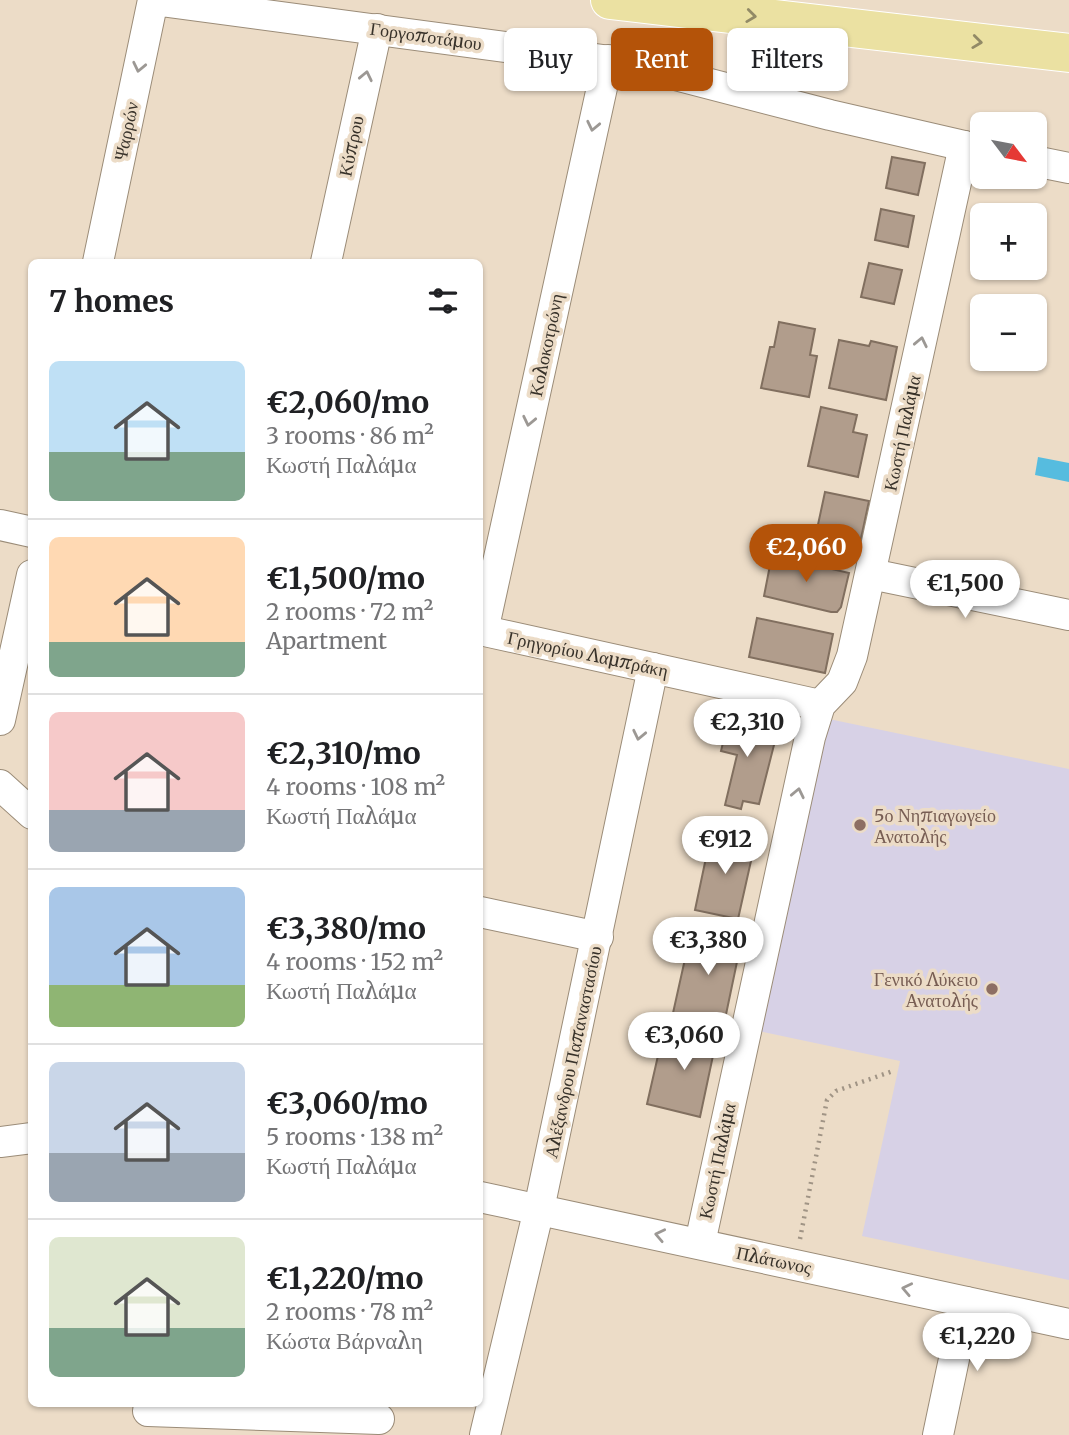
<!DOCTYPE html>
<html lang="en">
<head>
<meta charset="utf-8">
<style>
  body { margin:0; font-family:Merriweather,serif; background:#f2f2f2; color:#202124; height:100vh; display:flex; flex-direction:column; font-size:26px; white-space:nowrap }
  * { box-sizing:border-box; margin:0 }
  p { font-size:23px; color:#757577 }
  .icon { flex:none; width:38px; height:38px; fill:none; stroke:currentColor; stroke-width:2; stroke-linecap:round; stroke-linejoin:round }
  .map { position:relative; flex:1; overflow:hidden }
  .sheet { position:absolute; left:28px; top:259px; width:455px; height:1148px; display:flex; flex-direction:column; background:#fff; border-radius:10px; box-shadow:0 2px 5px #0004 }
  .sheet>* { flex:none }
  .hud { position:absolute; left:504px; top:28px; width:458px; height:63px; display:flex; gap:14px }
  .needle { width:46px; rotate:122deg }
  .tools { position:absolute; left:970px; top:112px; display:grid; gap:14px }
  .tools a { display:grid; place-items:center; width:77px; height:77px; border-radius:10px; background:#fff; box-shadow:0 2px 5px #0004; font-size:35px }
  .price { position:absolute; translate:-50% -60px; padding:0 16px; border-radius:24px; background:#fff; color:#222; font-size:23px; line-height:46px; filter:drop-shadow(0 2px 4px #0008) }
  .price::after { content:''; position:absolute; left:50%; top:42px; width:21px; height:16px; margin-left:-10px; background:inherit; clip-path:polygon(0 0,100% 0,50% 100%) }
  .price.on { background:#b45309; color:#fff }
  ul { padding:0; list-style:none }
  li { display:flex; align-items:center; gap:21px; height:175px; padding:0 21px }
  li+li { border-top:2px solid #e0e0e0 }
  li span { display:grid; place-items:center; flex:none; width:196px; height:140px; border-radius:10px; color:#555 }
  li>.icon { margin-inline-start:auto }
  span .icon { width:84px; height:84px; fill:#fffc; stroke-width:1 }
  li b { font-size:30px }
  h2 { display:flex; justify-content:space-between; align-items:center; height:84px; padding:0 21px; font-size:30px }
  .pill { padding:0 24px; border-radius:10px; background:#fff; box-shadow:0 2px 5px #0004; font-size:24px; line-height:63px }
  .pill.on { background:#b45309; color:#fff }
  .map>svg:first-child { display:block }
</style>
</head>
<body>
<div class="map">
<svg width="1069" height="1435" viewBox="0 0 1069 1435">
  <rect width="100%" height="100%" fill="#ecdcc7"/>
  <polygon fill="#d7d1e6" points="824,718 1069,769 1069,1280 862,1236 900,1061 758,1031"/>
  <polygon fill="#56bcdf" points="1038,457 1069,463 1069,482 1035,475"/>
  <g fill="#b19d8c" stroke="#816f5f" stroke-width="2">
    <polygon points="892,157 925,163 918,195 886,188"/>
    <polygon points="881,209 914,216 908,247 875,240"/>
    <polygon points="869,263 902,270 894,304 861,297"/>
    <polygon points="779,322 815,329 810,355 817,356 809,397 761,388 770,347 774,347"/>
    <polygon points="839,340 869,346 871,341 897,347 886,400 829,388"/>
    <polygon points="821,407 857,415 853,432 867,435 858,477 808,466"/>
    <polygon points="825,492 869,501 860,543 816,534"/>
    <polygon points="772,555 849,573 841,607 837,612 831,612 764,596"/>
    <polygon points="757,618 833,634 825,673 749,657"/>
    <polygon points="731,709 752,715 750,721 764,725 761,738 775,741 759,804 743,801 741,809 725,805 737,755 721,751"/>
    <polygon points="711,834 755,843 738,919 695,910"/>
    <polygon points="705,930 742,938 724,1024 673,1013 689,941 702,944"/>
    <polygon points="696,1027 718,1032 700,1117 647,1104 660,1047"/>
  </g>
  <g fill="none" stroke-linecap="round" stroke-linejoin="round">
    <defs>
      <g id="street">
        <polyline points="1034,161 1069,168"/>
        <polyline points="98,262 153,0 633,64 830,115 982,150"/>
        <polyline points="326,262 377,29"/>
        <polyline points="0,525 32,532"/>
        <polyline points="871,574 1069,615"/>
        <polyline points="480,630 820,705"/>
        <polyline points="483,631 608,60"/>
        <polyline points="0,720 32,575"/>
        <polyline points="0,785 32,814"/>
        <polyline points="480,912 598,937"/>
        <polyline points="0,1142 32,1138"/>
        <polyline points="480,1197 1069,1324"/>
        <polyline points="700,1243 810,737 820,705 842,682 852,656 964,146"/>
        <polyline points="148,1411 379,1419"/>
        <polyline points="485,1435 539,1209 653,668"/>
        <polyline points="938,1435 966,1302"/>
      </g>
      <polyline id="primary" points="610,0 1069,53"/>
    </defs>
    <use href="#street" stroke="#9b8c78" stroke-width="32"/>
    <use href="#primary" stroke="#fff" stroke-width="40"/>
    <polyline stroke="#a09485" stroke-width="4.5" stroke-dasharray="2 5" stroke-linecap="butt" points="800,1239 827,1100 836,1091 893,1071"/>
    <use href="#street" stroke="#fff" stroke-width="30"/>
    <use href="#primary" stroke="#ebe1a2" stroke-width="38"/>
  </g>
  <defs><path id="oneway-chevron" d="M-2-3.5L2.5 0L-2 3.5" fill="none" stroke-width="1.6" stroke-linecap="round" stroke-linejoin="round" transform="scale(1.75)"/></defs>
  <g stroke="#928a66">
    <use href="#oneway-chevron" transform="translate(751 16) rotate(7)"/>
    <use href="#oneway-chevron" transform="translate(977 42) rotate(7)"/>
  </g>
  <g stroke="#9c9894">
    <use href="#oneway-chevron" transform="translate(139 67) rotate(102)"/>
    <use href="#oneway-chevron" transform="translate(366 76) rotate(-78)"/>
    <use href="#oneway-chevron" transform="translate(593 126) rotate(102)"/>
    <use href="#oneway-chevron" transform="translate(921 342) rotate(-78)"/>
    <use href="#oneway-chevron" transform="translate(529 421) rotate(102)"/>
    <use href="#oneway-chevron" transform="translate(639 735) rotate(102)"/>
    <use href="#oneway-chevron" transform="translate(798 793) rotate(-78)"/>
    <use href="#oneway-chevron" transform="translate(660 1235) rotate(-168)"/>
    <use href="#oneway-chevron" transform="translate(907 1289) rotate(-168)"/>
  </g>
  <g fill="#8d6e63" stroke="#ecdcc7" stroke-width="2.5">
    <circle cx="860" cy="825" r="7"/>
    <circle cx="992" cy="989" r="7"/>
  </g>
  <g text-anchor="middle" dominant-baseline="central" stroke-width="7" stroke-linejoin="round" paint-order="stroke">
    <g font-size="18" fill="#38322a" stroke="#ecdcc7">
      <text transform="translate(426 36) rotate(8)">Γοργοποτάμου</text>
      <text transform="translate(126 131) rotate(-78)">Ψαρρών</text>
      <text transform="translate(351 146) rotate(-78)">Κύπρου</text>
      <text transform="translate(546 345) rotate(-78)">Κολοκοτρώνη</text>
      <text transform="translate(902 433) rotate(-78)">Κωστή Παλάμα</text>
      <text transform="translate(588 654) rotate(12)">Γρηγορίου Λαμπράκη</text>
      <text transform="translate(573 1052) rotate(-78)">Αλέξανδρου Παπαναστασίου</text>
      <text transform="translate(717 1161) rotate(-78)">Κωστή Παλάμα</text>
      <text transform="translate(774 1260) rotate(12)">Πλάτωνος</text>
    </g>
    <g font-size="18" fill="#785e54" stroke="#ecdcc7" text-anchor="start">
      <text x="874" y="815">5ο Νηπιαγωγείο<tspan x="874" dy="21">Ανατολής</tspan></text>
      <text x="978" y="979" text-anchor="end">Γενικό Λύκειο<tspan x="978" dy="21">Ανατολής</tspan></text>
    </g>
  </g>
</svg>
<div class="tools">
<a><svg class="needle" viewBox="-14 -14 28 28"><path d="M0-13l5 13h-10z" fill="#e53935"/><path d="M0 13l5-13h-10z" fill="#757577"/></svg></a>
<a>+</a>
<a>−</a>
</div>
<b class="price on" style="left:806px;top:584px">€2,060</b>
<b class="price" style="left:965px;top:620px">€1,500</b>
<b class="price" style="left:747px;top:759px">€2,310</b>
<b class="price" style="left:725px;top:876px">€912</b>
<b class="price" style="left:708px;top:977px">€3,380</b>
<b class="price" style="left:684px;top:1072px">€3,060</b>
<b class="price" style="left:977px;top:1373px">€1,220</b>
<div class="hud">
<a class="pill">Buy</a>
<a class="pill on">Rent</a>
<a class="pill">Filters</a>
</div>
<section class="sheet">
<h2>7 homes<svg class="icon" aria-label="filters" viewBox="0 0 24 24"><path d="M4 7h16M4 17h16"/><circle cx="9" cy="7" r="2"/><circle cx="15" cy="17" r="2"/></svg></h2>
<ul>
<li><span style="background:linear-gradient(#bfe0f5 65%,#7fa58c 0)"><svg class="icon" aria-label="home" viewBox="0 0 24 24"><path d="M3 11l9-7 9 7M6 9v11h12V9"/></svg></span><div><b>€2,060/mo</b><p>3 rooms · 86 m²</p><p>Κωστή Παλάμα</p></div></li>
<li><span style="background:linear-gradient(#ffd9b3 75%,#7fa58c 0)"><svg class="icon" aria-label="home" viewBox="0 0 24 24"><path d="M3 11l9-7 9 7M6 9v11h12V9"/></svg></span><div><b>€1,500/mo</b><p>2 rooms · 72 m²</p><p>Apartment</p></div></li>
<li><span style="background:linear-gradient(#f6c9c9 70%,#9aa5b1 0)"><svg class="icon" aria-label="home" viewBox="0 0 24 24"><path d="M3 11l9-7 9 7M6 9v11h12V9"/></svg></span><div><b>€2,310/mo</b><p>4 rooms · 108 m²</p><p>Κωστή Παλάμα</p></div></li>
<li><span style="background:linear-gradient(#a9c7e8 70%,#8fb573 0)"><svg class="icon" aria-label="home" viewBox="0 0 24 24"><path d="M3 11l9-7 9 7M6 9v11h12V9"/></svg></span><div><b>€3,380/mo</b><p>4 rooms · 152 m²</p><p>Κωστή Παλάμα</p></div></li>
<li><span style="background:linear-gradient(#c9d6e8 65%,#9aa5b1 0)"><svg class="icon" aria-label="home" viewBox="0 0 24 24"><path d="M3 11l9-7 9 7M6 9v11h12V9"/></svg></span><div><b>€3,060/mo</b><p>5 rooms · 138 m²</p><p>Κωστή Παλάμα</p></div></li>
<li><span style="background:linear-gradient(#dfe7d0 65%,#7fa58c 0)"><svg class="icon" aria-label="home" viewBox="0 0 24 24"><path d="M3 11l9-7 9 7M6 9v11h12V9"/></svg></span><div><b>€1,220/mo</b><p>2 rooms · 78 m²</p><p>Κώστα Βάρναλη</p></div></li>
</ul>
</section>
</div>
</body>
</html>
